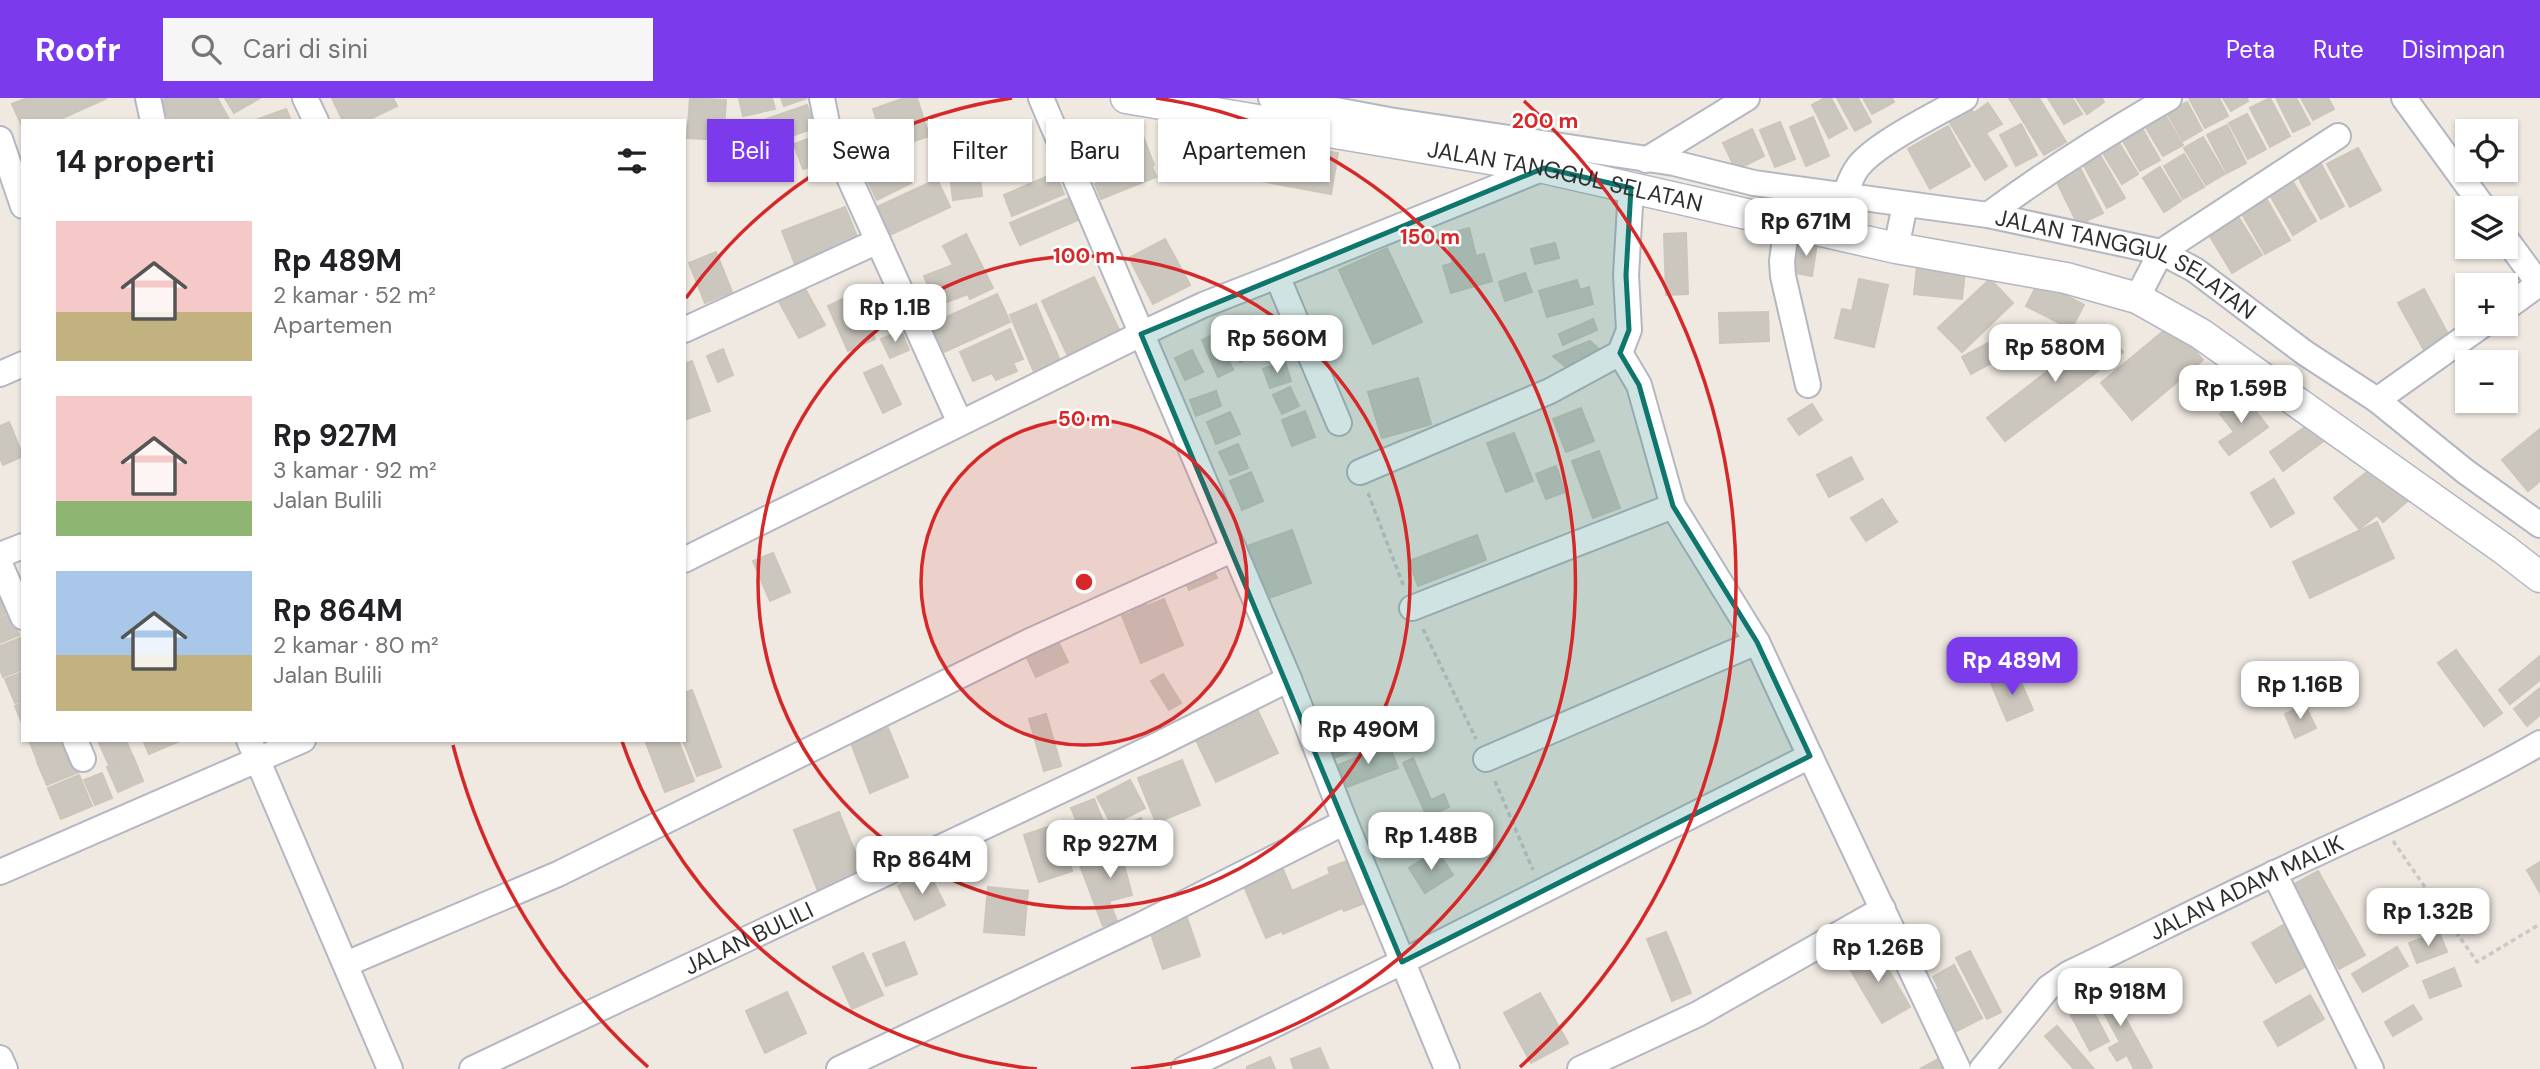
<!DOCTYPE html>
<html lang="id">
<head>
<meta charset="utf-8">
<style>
  body { margin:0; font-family:"DM Sans",sans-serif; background:#f6f6f6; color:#202124; height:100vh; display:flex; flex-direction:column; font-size:26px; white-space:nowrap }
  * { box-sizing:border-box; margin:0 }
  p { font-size:23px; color:#757577 }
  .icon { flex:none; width:38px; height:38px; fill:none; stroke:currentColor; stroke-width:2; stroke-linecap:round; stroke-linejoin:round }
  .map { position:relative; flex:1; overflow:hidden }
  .drawer { position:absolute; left:21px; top:21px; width:665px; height:623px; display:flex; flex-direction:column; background:#fff; border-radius:0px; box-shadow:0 2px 5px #0004 }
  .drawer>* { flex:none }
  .hud { position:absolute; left:707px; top:21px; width:665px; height:63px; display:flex; gap:14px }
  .buttons { position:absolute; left:2455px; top:21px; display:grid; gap:14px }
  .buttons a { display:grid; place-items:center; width:63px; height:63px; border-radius:0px; background:#fff; box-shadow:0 2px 5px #0004; font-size:35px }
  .price { position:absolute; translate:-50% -60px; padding:0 16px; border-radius:14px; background:#fff; color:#222; font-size:23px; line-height:46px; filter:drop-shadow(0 2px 4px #0008) }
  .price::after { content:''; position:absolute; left:50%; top:42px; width:21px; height:16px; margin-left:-10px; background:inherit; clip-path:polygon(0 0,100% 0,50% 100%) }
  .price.active { background:#7c3aed; color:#fff }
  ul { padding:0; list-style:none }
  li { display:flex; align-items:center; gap:21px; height:175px; padding:0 35px }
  li span { display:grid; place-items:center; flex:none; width:196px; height:140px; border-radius:0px; color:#555 }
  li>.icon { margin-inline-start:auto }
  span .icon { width:84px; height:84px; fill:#fffc; stroke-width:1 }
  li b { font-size:30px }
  h2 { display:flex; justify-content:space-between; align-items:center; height:84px; padding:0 35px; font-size:30px }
  .tag { padding:0 24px; border-radius:0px; background:#fff; box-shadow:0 2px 5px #0004; font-size:24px; line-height:63px }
  .tag.active { background:#7c3aed; color:#fff }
  header { display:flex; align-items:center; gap:42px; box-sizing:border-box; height:98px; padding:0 35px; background:#7c3aed; color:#fff }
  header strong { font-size:33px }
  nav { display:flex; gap:38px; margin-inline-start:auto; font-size:24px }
  .search { width:490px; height:63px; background:#f6f6f6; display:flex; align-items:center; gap:18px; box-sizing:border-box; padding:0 24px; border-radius:0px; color:#757577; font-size:26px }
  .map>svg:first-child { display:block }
</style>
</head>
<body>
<header>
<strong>Roofr</strong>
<div class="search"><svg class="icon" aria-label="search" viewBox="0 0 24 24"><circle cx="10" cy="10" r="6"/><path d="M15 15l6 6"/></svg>Cari di sini</div>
<nav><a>Peta</a><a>Rute</a><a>Disimpan</a></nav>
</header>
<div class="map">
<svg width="2540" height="971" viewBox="0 0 2540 971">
  <rect width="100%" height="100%" fill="#efe9e1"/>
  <g fill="#cbc7bf" stroke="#cbc5ba" stroke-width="2">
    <polygon points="27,0 107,0 56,23 23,23 23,30 12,6"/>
    <polygon points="166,0 217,0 229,21 170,23 160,4"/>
    <polygon points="225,0 260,0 234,15"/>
    <polygon points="332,0 393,0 397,8 366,23 343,23"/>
    <polygon points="690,0 726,2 723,42 687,40"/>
    <polygon points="739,0 772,0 775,11 743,18"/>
    <polygon points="781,0 807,0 784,8"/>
    <polygon points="905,0 917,0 929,38 887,52 873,11"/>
    <polygon points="1825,0 1831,0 1847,30 1829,40 1812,7"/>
    <polygon points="1837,0 1858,0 1871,24 1855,33"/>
    <polygon points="1863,0 1892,0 1894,4 1872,16"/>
    <polygon points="2009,0 2039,0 2066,44 2044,57"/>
    <polygon points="2048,0 2072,0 2082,16 2064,26"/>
    <polygon points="2076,0 2102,0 2104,4 2087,16"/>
    <polygon points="2189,0 2219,0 2228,18 2205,30"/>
    <polygon points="2223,0 2247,0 2248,3 2231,13"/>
    <polygon points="2270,0 2290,38 2270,49 2250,10"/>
    <polygon points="2276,0 2296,0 2310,26 2293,34"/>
    <polygon points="2301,0 2328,0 2334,11 2313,22"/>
    <polygon points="2187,4 2202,32 2183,43 2167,15"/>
    <polygon points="1988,5 2002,26 1986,35 2007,68 1985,82 1947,20 1968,6 1974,15"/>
    <polygon points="807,7 815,30 774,44 766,21"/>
    <polygon points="286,11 291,23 253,23"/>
    <polygon points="2247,16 2266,51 2248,61 2229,25"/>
    <polygon points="2165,17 2183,47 2163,58 2145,28"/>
    <polygon points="1813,19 1829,58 1806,68 1790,29"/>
    <polygon points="1780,24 1795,61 1775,69 1760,32"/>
    <polygon points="1134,25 1140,39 1143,38 1154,67 1152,68 1156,79 1101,101 1095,86 1103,82 1093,58 1111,51 1105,36"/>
    <polygon points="2021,26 2037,57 2016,68 2000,37"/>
    <polygon points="2227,27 2246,65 2227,75 2207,37"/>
    <polygon points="1948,28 1970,68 1930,91 1908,51"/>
    <polygon points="868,29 883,63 862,72 848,39"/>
    <polygon points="1752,31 1764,58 1736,72 1723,45"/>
    <polygon points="2143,32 2160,62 2140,73 2123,43"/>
    <polygon points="821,36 830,62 803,71 794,46"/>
    <polygon points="976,39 982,98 953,102 946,42"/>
    <polygon points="2203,39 2225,76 2206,87 2184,50"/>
    <polygon points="1263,42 1338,55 1331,96 1256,82"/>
    <polygon points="2119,45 2138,76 2122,86 2103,55"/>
    <polygon points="2358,50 2381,92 2350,109 2327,66"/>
    <polygon points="2097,52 2125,100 2107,110 2081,62"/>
    <polygon points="2184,56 2204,89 2183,101 2164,68"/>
    <polygon points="899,61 911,85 877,102 865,77"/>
    <polygon points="2078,66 2103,115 2078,127 2054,78"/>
    <polygon points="2321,66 2344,108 2321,121 2298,79"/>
    <polygon points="2160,69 2181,103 2164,114 2143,80"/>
    <polygon points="1055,75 1064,96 1012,118 1004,97"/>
    <polygon points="937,81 950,109 890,137 877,109"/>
    <polygon points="2293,84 2316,123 2293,137 2270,97"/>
    <polygon points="1069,100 1078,122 1020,147 1010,125"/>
    <polygon points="2267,102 2290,142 2265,156 2242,116"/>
    <polygon points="845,109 858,141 795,166 782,133"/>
    <polygon points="2237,117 2262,157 2232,175 2208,135"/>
    <polygon points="1469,130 1476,158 1484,156 1492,183 1451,195 1443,168 1453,165 1445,137"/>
    <polygon points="1686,135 1688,196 1666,197 1664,136"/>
    <polygon points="966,136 993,190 970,201 968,196 936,208 924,178 953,167 943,148"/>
    <polygon points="1165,141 1190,187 1153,206 1129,160"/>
    <polygon points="1799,143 1817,145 1812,178 1795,175"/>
    <polygon points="1555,145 1559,160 1535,166 1531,151"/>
    <polygon points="1387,150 1422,224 1373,246 1339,172"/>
    <polygon points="716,154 732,194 705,205 689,165"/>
    <polygon points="1917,168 1965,173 1962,201 1914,196"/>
    <polygon points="1525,175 1532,194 1505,203 1499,184"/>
    <polygon points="1094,179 1120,234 1068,258 1042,203"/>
    <polygon points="1859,181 1888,187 1874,249 1835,240 1842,211 1852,213"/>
    <polygon points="1990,181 2013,205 1962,254 1938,230"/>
    <polygon points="1577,182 1580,192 1589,189 1593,206 1547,219 1539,193"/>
    <polygon points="2039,183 2084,207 2071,231 2026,208"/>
    <polygon points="803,187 825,227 799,240 777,200"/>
    <polygon points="2424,191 2449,238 2424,252 2398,205"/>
    <polygon points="855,195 875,241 848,253 828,208"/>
    <polygon points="997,196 1010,224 942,255 929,227"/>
    <polygon points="1036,206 1060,263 1034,274 1010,217"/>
    <polygon points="1768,214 1769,243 1720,245 1719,215"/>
    <polygon points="1593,221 1597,232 1563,247 1559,236"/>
    <polygon points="1251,225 1265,251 1240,264 1227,237"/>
    <polygon points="2172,226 2203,262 2132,322 2101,285"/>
    <polygon points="2104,230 2123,254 2005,343 1987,320"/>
    <polygon points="1010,231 1023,261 1013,265 1017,273 996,282 992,275 973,283 960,254"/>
    <polygon points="901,233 909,252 890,260 881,241"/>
    <polygon points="1217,235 1233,272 1218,279 1202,242"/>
    <polygon points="2003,237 2012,254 1971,276 1962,259"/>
    <polygon points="1590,243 1599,251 1568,271 1553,258"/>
    <polygon points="723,251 733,277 718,284 707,258"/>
    <polygon points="1192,252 1203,274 1185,282 1175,260"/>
    <polygon points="692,263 710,313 684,322 684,266"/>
    <polygon points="1285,264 1291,283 1270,290 1263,271"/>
    <polygon points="882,267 901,306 883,315 864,275"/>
    <polygon points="1418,280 1431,326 1382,340 1368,294"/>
    <polygon points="1290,289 1299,308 1282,316 1273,297"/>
    <polygon points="1216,293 1221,308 1196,318 1190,302"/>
    <polygon points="2244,298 2268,329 2229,357 2219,344 2234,334 2220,316"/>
    <polygon points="1812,306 1822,322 1799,337 1788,321"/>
    <polygon points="1581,310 1594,343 1566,354 1553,321"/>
    <polygon points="1305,313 1315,339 1292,348 1282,322"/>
    <polygon points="1230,314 1240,336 1216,346 1207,324"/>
    <polygon points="9,324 23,358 3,367 0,360 0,328"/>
    <polygon points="2312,324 2325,342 2283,373 2270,354"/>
    <polygon points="2540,331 2540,383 2528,393 2502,362"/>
    <polygon points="1514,335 1533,383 1506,394 1487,345"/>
    <polygon points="1238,346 1248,370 1230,377 1219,354"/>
    <polygon points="1599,353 1620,410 1593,420 1572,363"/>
    <polygon points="1851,359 1863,381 1829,399 1817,377"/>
    <polygon points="1556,368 1565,394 1546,401 1536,376"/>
    <polygon points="2372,370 2410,401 2383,424 2377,417 2359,431 2334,400"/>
    <polygon points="1251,374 1263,403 1242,412 1230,383"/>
    <polygon points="2274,381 2294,415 2271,429 2251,395"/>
    <polygon points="1882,401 1897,424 1866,443 1851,420"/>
    <polygon points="2377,424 2394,460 2310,500 2293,464"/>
    <polygon points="1292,432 1311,485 1266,501 1247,448"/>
    <polygon points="1477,437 1486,462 1418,488 1409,463"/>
    <polygon points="773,455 790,494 770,503 753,463"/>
    <polygon points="1212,468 1217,480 1189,492 1184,479"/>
    <polygon points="0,494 8,514 0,518"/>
    <polygon points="1143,499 1147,508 1164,501 1183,547 1141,565 1122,518 1133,514 1129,505"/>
    <polygon points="10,516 19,537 0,545 0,520"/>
    <polygon points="20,540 23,546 23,571 3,579 0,571 0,548"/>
    <polygon points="1057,541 1068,564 1036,579 1025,556"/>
    <polygon points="2456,552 2502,615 2484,628 2438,565"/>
    <polygon points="2540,558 2540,582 2510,606 2499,592"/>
    <polygon points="23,574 23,602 15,605 5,581"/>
    <polygon points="2017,575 2033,612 2007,623 1991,585"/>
    <polygon points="1163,576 1181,605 1169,612 1151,583"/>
    <polygon points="2540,590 2540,617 2527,628 2514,611"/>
    <polygon points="692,592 721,669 697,678 683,642 684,595"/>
    <polygon points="23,604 23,627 15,608"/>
    <polygon points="1255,607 1278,655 1216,684 1193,636"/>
    <polygon points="2305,607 2316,630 2295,640 2285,616"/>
    <polygon points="1365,614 1376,643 1332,661 1321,632"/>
    <polygon points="1046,616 1061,668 1044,673 1029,621"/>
    <polygon points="888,630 908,679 870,695 851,645"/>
    <polygon points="29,642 67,642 70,649 37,662"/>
    <polygon points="107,642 126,642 132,657 109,667 99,645"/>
    <polygon points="143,642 182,642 149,656"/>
    <polygon points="645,642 678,642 694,683 665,694"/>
    <polygon points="1389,647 1398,670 1347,689 1338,667"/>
    <polygon points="69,651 79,674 47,687 37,664"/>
    <polygon points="133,658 143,683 118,694 107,669"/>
    <polygon points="1413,660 1431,702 1444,696 1449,709 1436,715 1438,719 1429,723 1403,665"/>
    <polygon points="1182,662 1200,707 1156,725 1138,680"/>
    <polygon points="102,675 112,700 95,707 84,682"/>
    <polygon points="79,677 92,708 61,721 48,690"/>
    <polygon points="1130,682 1145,710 1112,727 1097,699"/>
    <polygon points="1094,701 1105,728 1102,729 1110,751 1081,762 1070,735 1080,731 1071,710"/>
    <polygon points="839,714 863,774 818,793 794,732"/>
    <polygon points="1141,720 1147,735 1113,748 1107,734"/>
    <polygon points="1057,726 1072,773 1039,784 1024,737"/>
    <polygon points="1138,746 1143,759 1124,767 1132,797 1109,803 1117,823 1103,828 1080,767"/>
    <polygon points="1437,752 1453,777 1425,795 1409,770"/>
    <polygon points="1349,762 1365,805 1344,813 1342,810 1283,836 1282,833 1266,840 1243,786 1282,769 1292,793 1330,776 1328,770"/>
    <polygon points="2540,764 2540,795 2527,772"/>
    <polygon points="928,773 945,807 915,822 898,788"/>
    <polygon points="2318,773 2365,857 2339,871 2293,787"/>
    <polygon points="988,789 1028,793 1024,837 984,834"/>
    <polygon points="2383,801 2395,830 2380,836 2368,808"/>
    <polygon points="1186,817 1200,858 1163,871 1149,830"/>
    <polygon points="2283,827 2306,868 2276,885 2252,845"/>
    <polygon points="1666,834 1691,895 1672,903 1647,841"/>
    <polygon points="2439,834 2447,854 2417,865 2409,845"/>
    <polygon points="904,844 917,876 886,888 873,856"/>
    <polygon points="1874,847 1910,909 1882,925 1846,864"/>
    <polygon points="2397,849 2408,868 2363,894 2352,876"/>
    <polygon points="1970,853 2001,914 1987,921 1956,860"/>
    <polygon points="863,855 883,897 852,911 833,869"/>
    <polygon points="1954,867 1982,920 1951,936 1931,895 1939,891 1933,879"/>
    <polygon points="2454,870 2461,888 2430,900 2423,883"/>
    <polygon points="2103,880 2152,969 2149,971 2134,971 2127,957 2117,963 2109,950 2120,944 2089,888"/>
    <polygon points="787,894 806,935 765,955 746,913"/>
    <polygon points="1540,895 1568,945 1531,965 1504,915"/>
    <polygon points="2084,896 2109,943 2090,953 2065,906"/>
    <polygon points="2310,897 2324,921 2278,948 2264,924"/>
    <polygon points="2413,907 2422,921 2393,938 2385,924"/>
    <polygon points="2057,928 2094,971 2074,971 2045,938"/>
    <polygon points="1320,950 1329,971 1294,971 1291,961"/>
    <polygon points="1270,959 1275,971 1247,971 1247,969"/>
    <polygon points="1940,960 1946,971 1920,971"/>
  </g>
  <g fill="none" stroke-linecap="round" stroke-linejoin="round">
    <defs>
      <g id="minor">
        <polyline points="148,0 153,23"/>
        <polyline points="305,0 316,23"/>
        <polyline points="1041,0 1289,581 1345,724 1447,971"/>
        <path id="s1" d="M1271,0L1389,22L1674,65L1754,85L1988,117L2161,154L2195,172L2305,255L2377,302L2466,374L2540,427"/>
        <polyline points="2404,0 2484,110"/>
        <polyline points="0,41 23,108"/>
        <polyline points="1646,62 1747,0"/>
        <polyline points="1631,90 1626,177 1629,232 1620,255 1639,287 1673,408 1757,544 1810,658"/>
        <path d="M1844,99C1848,89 1851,78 1858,69C1875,46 1938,15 1965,0"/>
        <path d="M1988,117C2046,74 2106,36 2169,0"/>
        <polyline points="1787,125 1782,163 1783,178 1808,287"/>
        <polyline points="2506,141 2539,186"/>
        <polyline points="878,143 960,325"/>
        <polyline points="1896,150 1905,107"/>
        <polyline points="1277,178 1544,70"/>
        <polyline points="2137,200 2161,154 2338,38"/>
        <polyline points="2506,210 2540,185"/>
        <polyline points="684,232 878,143 829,35 822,0"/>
        <polyline points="0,276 23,266"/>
        <polyline points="2377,302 2484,226"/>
        <polyline points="1360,374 1550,293 1620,255"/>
        <polyline points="0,457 23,448"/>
        <polyline points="684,462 1141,236 1203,207 1277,178 1339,325"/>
        <polyline points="0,466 23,519"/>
        <polyline points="1412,510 1673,408"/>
        <polyline points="75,642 83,661"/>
        <polyline points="249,642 390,971"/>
        <polyline points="1486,661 1757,544"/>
        <polyline points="0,774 303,642"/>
        <polyline points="2274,775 2371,971"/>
        <polyline points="346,866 558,776 1030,543 1234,451"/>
        <polyline points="0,960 5,971"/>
        <path id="s2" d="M472,971L1159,646L1289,581"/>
        <polyline points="839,971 1143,826 1345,724"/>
        <polyline points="1184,971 1402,864 1810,658 1958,971"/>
        <polyline points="1580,971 1698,916 1883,811"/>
        <path id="s3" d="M1982,971L2048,890L2068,876C2137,843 2205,808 2273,776C2363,733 2454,695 2540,645"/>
      </g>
      <g id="tertiary">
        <path id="s4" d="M1126,0L1544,70L1896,150L2066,180L2137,200L2201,236L2505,452L2540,479"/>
      </g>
    </defs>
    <use href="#minor" stroke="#b4b7c1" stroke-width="28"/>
    <use href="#tertiary" stroke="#b4b7c1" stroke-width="33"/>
    <g stroke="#c9c9c9" stroke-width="3.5" stroke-dasharray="5 3.5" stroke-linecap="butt">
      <polyline points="1368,395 1404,489"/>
      <polyline points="1423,531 1476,641"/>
      <polyline points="1495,683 1533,772"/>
      <polyline points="2393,743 2477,864 2540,826"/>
    </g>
    <use href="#minor" stroke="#fff" stroke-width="24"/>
    <use href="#tertiary" stroke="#fff" stroke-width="30"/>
  </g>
  <path fill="#0f766e" fill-opacity="0.2" stroke="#0f766e" stroke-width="5" stroke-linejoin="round" d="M1544,70L1631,90L1626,177L1629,232L1620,255L1639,287L1673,408L1757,544L1810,658L1402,864L1141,236Z"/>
  <circle cx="1084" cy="484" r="163" fill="#d62828" fill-opacity=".12"/>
  <g fill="none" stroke="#d62828" stroke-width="3.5">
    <circle cx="1084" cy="484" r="163"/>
    <circle cx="1084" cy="484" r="326"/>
    <path d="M1037 971A489 489 0 0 1 622 643M686 200A489 489 0 0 1 1012 0M1156 0A489 489 0 0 1 1131 971"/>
    <path d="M648 969A652 652 0 0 1 453 647M1524 3A652 652 0 0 1 1520 969"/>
  </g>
  <g text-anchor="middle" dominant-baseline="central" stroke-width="5" stroke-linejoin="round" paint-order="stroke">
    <g font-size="23" fill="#2e2e2e" stroke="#fff">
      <text stroke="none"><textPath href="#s4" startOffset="446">JALAN TANGGUL SELATAN</textPath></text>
      <text stroke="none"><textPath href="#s1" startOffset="875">JALAN TANGGUL SELATAN</textPath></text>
      <text stroke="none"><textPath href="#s3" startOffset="327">JALAN ADAM MALIK</textPath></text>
      <text stroke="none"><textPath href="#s2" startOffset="306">JALAN BULILI</textPath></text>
    </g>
  </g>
  <circle cx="1084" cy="484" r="10" fill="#d62828" stroke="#fff" stroke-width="3.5"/>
  <g font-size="21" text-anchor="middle" font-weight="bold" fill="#d62828" stroke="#fff" stroke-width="5" stroke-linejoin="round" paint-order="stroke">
    <text x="1545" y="30">200 m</text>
    <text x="1430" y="146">150 m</text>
    <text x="1084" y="165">100 m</text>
    <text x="1084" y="328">50 m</text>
  </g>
</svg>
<div class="buttons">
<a><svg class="icon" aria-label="locate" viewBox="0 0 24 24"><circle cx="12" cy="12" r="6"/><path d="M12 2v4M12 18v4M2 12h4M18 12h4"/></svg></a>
<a><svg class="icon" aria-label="layers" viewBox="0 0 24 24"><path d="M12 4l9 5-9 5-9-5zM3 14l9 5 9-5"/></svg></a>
<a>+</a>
<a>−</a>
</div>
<b class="price" style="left:1806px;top:160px">Rp 671M</b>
<b class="price" style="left:895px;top:246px">Rp 1.1B</b>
<b class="price" style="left:1277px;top:277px">Rp 560M</b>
<b class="price" style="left:2055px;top:286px">Rp 580M</b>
<b class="price" style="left:2241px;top:327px">Rp 1.59B</b>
<b class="price active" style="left:2012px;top:599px">Rp 489M</b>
<b class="price" style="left:2300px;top:623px">Rp 1.16B</b>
<b class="price" style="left:1368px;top:668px">Rp 490M</b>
<b class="price" style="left:1431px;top:774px">Rp 1.48B</b>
<b class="price" style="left:1110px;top:782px">Rp 927M</b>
<b class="price" style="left:922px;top:798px">Rp 864M</b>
<b class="price" style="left:2428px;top:850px">Rp 1.32B</b>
<b class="price" style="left:1878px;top:886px">Rp 1.26B</b>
<b class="price" style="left:2120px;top:930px">Rp 918M</b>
<div class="hud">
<a class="tag active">Beli</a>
<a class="tag">Sewa</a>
<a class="tag">Filter</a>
<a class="tag">Baru</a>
<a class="tag">Apartemen</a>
</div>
<section class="drawer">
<h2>14 properti<svg class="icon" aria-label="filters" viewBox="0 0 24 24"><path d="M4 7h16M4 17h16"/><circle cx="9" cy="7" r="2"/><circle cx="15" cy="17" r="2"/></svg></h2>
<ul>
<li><span style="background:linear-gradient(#f6c9c9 65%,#c2b280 0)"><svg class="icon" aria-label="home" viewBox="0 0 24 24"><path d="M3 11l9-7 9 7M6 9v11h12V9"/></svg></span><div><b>Rp 489M</b><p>2 kamar · 52 m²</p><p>Apartemen</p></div></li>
<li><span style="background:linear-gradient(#f6c9c9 75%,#8fb573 0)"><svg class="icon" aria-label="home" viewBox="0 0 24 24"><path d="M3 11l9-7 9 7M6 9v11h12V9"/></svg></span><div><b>Rp 927M</b><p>3 kamar · 92 m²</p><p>Jalan Bulili</p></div></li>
<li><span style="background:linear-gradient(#a9c7e8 60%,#c2b280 0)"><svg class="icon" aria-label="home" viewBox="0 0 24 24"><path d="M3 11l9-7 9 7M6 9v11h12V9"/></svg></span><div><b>Rp 864M</b><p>2 kamar · 80 m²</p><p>Jalan Bulili</p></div></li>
</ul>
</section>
</div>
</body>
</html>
